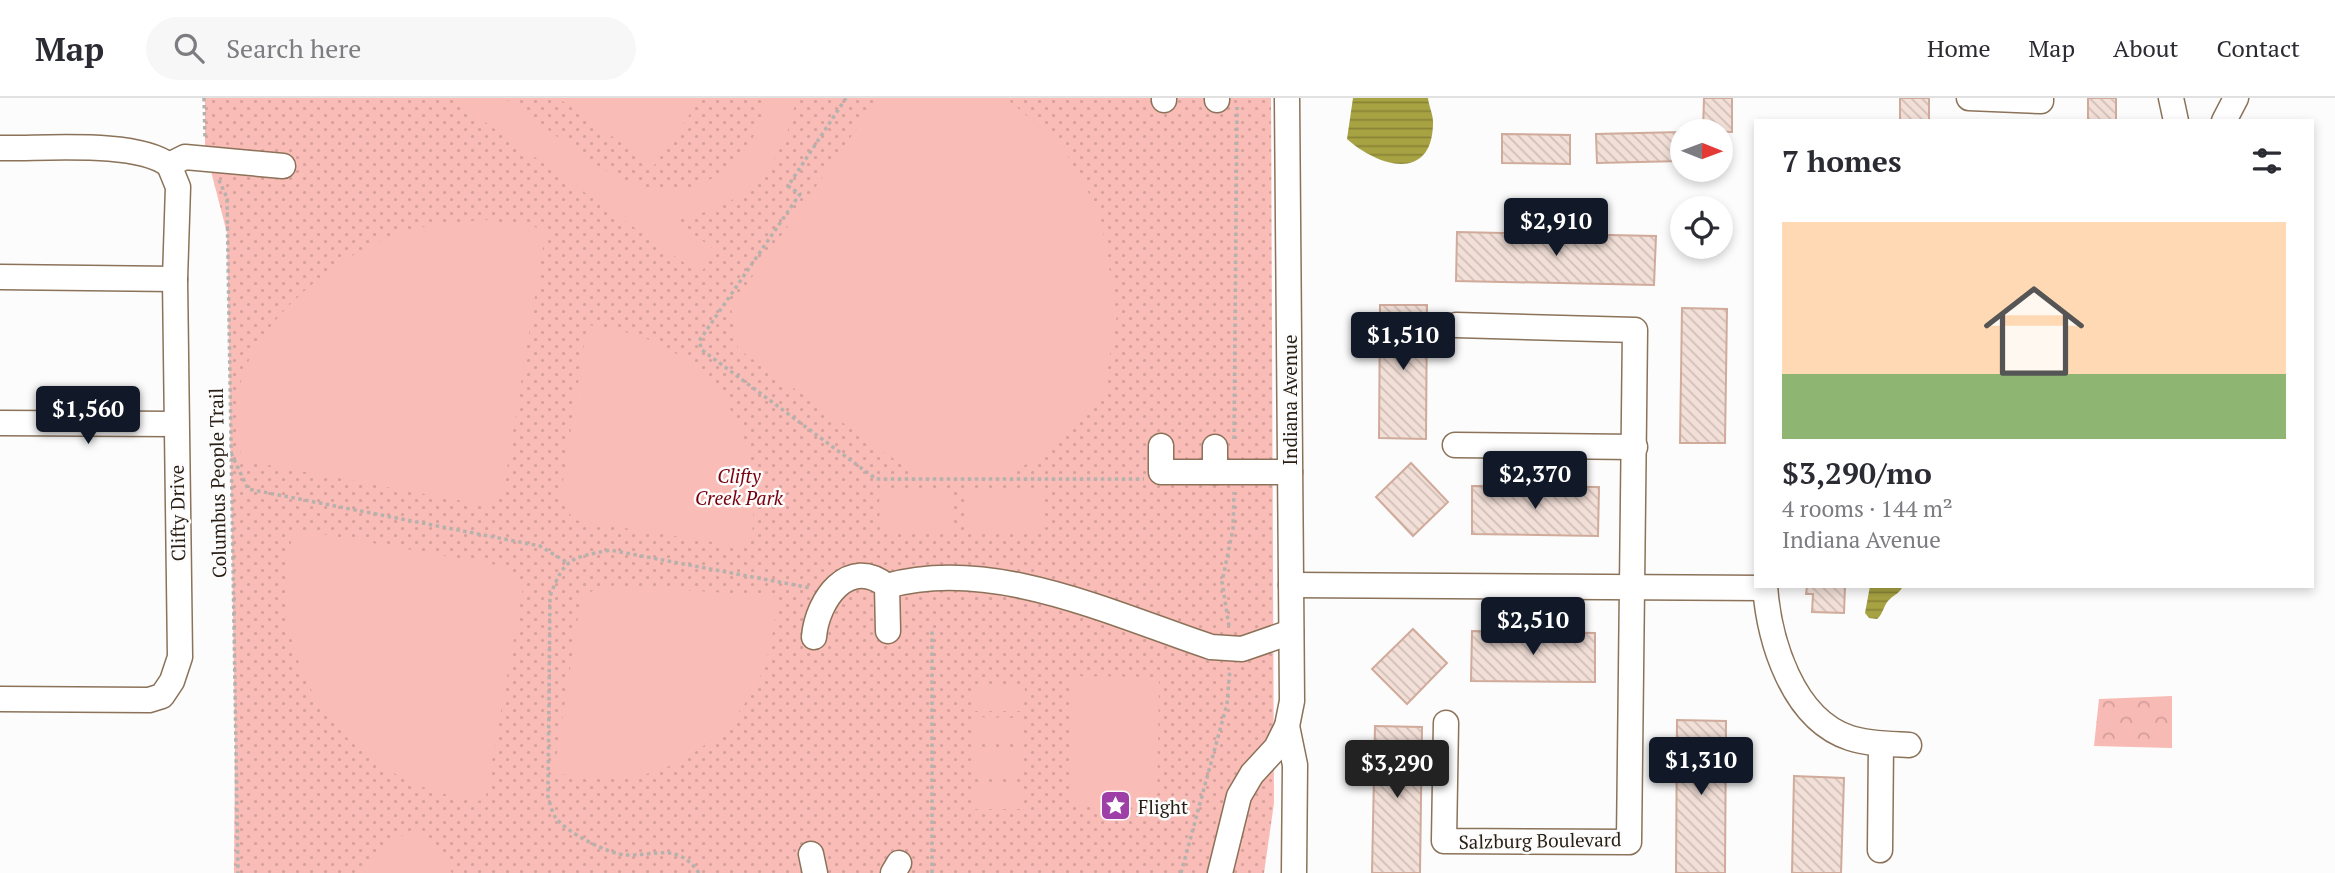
<!DOCTYPE html>
<html lang="en">
<head>
<meta charset="utf-8">
<style>
  body { margin:0; font-family:"PT Serif",serif; background:#f7f7f7; color:#2b2b33; height:100vh; display:flex; flex-direction:column; font-size:26px; white-space:nowrap }
  * { box-sizing:border-box; margin:0 }
  p { font-size:23px; color:#7c7c81 }
  .icon { flex:none; width:38px; height:38px; fill:none; stroke:currentColor; stroke-width:2; stroke-linecap:round; stroke-linejoin:round }
  .map { position:relative; flex:1; overflow:hidden }
  .sheet { position:absolute; left:1754px; top:21px; width:560px; height:469px; display:flex; flex-direction:column; background:#fff; border-radius:0px; box-shadow:0 4px 10px #0003 }
  .sheet>* { flex:none }
  .needle { width:46px; rotate:91deg }
  .controls { position:absolute; left:1670px; top:21px; display:grid; gap:14px }
  .controls a { display:grid; place-items:center; width:63px; height:63px; border-radius:50%; background:#fff; box-shadow:0 4px 10px #0003; font-size:35px }
  .price { position:absolute; translate:-50% -60px; padding:0 16px; border-radius:7px; background:#111827; color:#fff; font-size:23px; line-height:46px; filter:drop-shadow(0 2px 4px #0008) }
  .price::after { content:''; position:absolute; left:50%; top:42px; width:21px; height:16px; margin-left:-10px; background:inherit; clip-path:polygon(0 0,100% 0,50% 100%) }
  .price.selected { background:#222; color:#fff }
  ul { padding:0; list-style:none }
  li { display:grid; align-content:center; gap:14px; height:371px; padding:0 28px }
  li span { display:grid; place-items:center; height:217px; border-radius:0px; color:#555 }
  li>.icon { margin-inline-start:auto }
  span .icon { width:126px; height:126px; fill:#fffc; stroke-width:1 }
  li b { font-size:30px }
  h2 { display:flex; justify-content:space-between; align-items:center; height:84px; padding:0 28px; font-size:30px }
  header { display:flex; align-items:center; gap:42px; box-sizing:border-box; height:98px; padding:0 35px; background:#fff; border-bottom:2px solid #e1e1e2 }
  header strong { font-size:33px }
  nav { display:flex; gap:38px; margin-inline-start:auto; font-size:24px }
  .search { width:490px; height:63px; background:#f7f7f7; display:flex; align-items:center; gap:18px; box-sizing:border-box; padding:0 24px; border-radius:38px; color:#7c7c81; font-size:26px }
  .map>svg:first-child { display:block }
</style>
</head>
<body>
<header>
<strong>Map</strong>
<div class="search"><svg class="icon" aria-label="search" viewBox="0 0 24 24"><circle cx="10" cy="10" r="6"/><path d="M15 15l6 6"/></svg>Search here</div>
<nav><a>Home</a><a>Map</a><a>About</a><a>Contact</a></nav>
</header>
<div class="map">
<svg width="2335" height="775" viewBox="0 0 2335 775">
  <defs>
    <pattern id="forest-crowns" width="20" height="18" patternUnits="userSpaceOnUse" patternTransform="scale(1.75)"><rect width="20" height="18" fill="#f7bab4"/><path d="M2 6a3 3 0 1 1 6 0M12 15a3 3 0 1 1 6 0" fill="none" stroke="#d49f9a"/></pattern>
    <pattern id="park-dots" width="8" height="8" patternUnits="userSpaceOnUse" patternTransform="scale(1.75)"><rect width="8" height="8" fill="#fabcb6"/><path d="M2 2h.1M6 6h.1" fill="none" stroke="#d6a19c" stroke-width="1.8" stroke-linecap="round"/></pattern>
    <pattern id="water-rules" width="6" height="5" patternUnits="userSpaceOnUse" patternTransform="scale(1.75)"><rect width="6" height="5" fill="#a8a342"/><path d="M0 2.5h6" fill="none" stroke="#898436"/></pattern>
    <pattern id="building-back-hatch" width="6" height="6" patternUnits="userSpaceOnUse" patternTransform="scale(1.75)"><rect width="6" height="6" fill="#f2dfd7"/><path d="M-1 5l2 2M0 0l6 6M5-1l2 2" fill="none" stroke="#d0bfb8"/></pattern>
  </defs>
  <rect width="100%" height="100%" fill="#fbfcfb"/>
  <polygon fill="url(#forest-crowns)" points="2172,598 2172,650 2094,648 2099,601"/>
  <polygon fill="url(#park-dots)" points="205,0 1271,0 1274,705 1264,775 234,775 235,645 227,135 205,50"/>
  <g fill="#fabcb6">
    <path d="M451,0C465,0 490,0 504,1C515,5 525,16 535,22C586,59 649,120 716,78C745,60 760,34 766,0L796,1C783,72 745,108 675,122L716,153L700,176Z"/>
    <polygon points="558,0 701,0 654,68"/>
    <polygon points="878,0 1006,0 1062,48 1100,115 1117,217 1104,293 1053,352 1006,377 917,377 738,251 731,209"/>
    <path d="M488,122L546,131L504,390L484,407L241,362C240,339 235,309 240,287C255,223 335,160 393,137C423,126 456,124 488,122Z"/>
    <path d="M587,227C710,240 770,330 750,450L574,422L560,402Z"/>
    <polygon points="952,391 953,435 880,435 879,392"/>
    <rect x="967" y="391" width="74" height="44"/>
    <path d="M293,431L508,469L523,490L485,703C384,695 300,619 287,517C283,488 289,460 293,431Z"/>
    <path d="M602,487L777,498C775,522 772,548 763,572C742,627 683,675 624,680C601,682 577,679 554,675L581,500Z"/>
    <polygon points="1072,578 1159,579 1157,709 1070,707"/>
    <polygon points="973,586 1025,587 1024,613 973,613"/>
    <polygon points="973,619 1024,620 1024,646 972,646"/>
    <polygon points="972,652 1024,653 1024,679 972,678"/>
    <rect x="972" y="685" width="52" height="26"/>
    <polygon points="419,727 452,775 354,775 381,751"/>
  </g>
  <g fill="url(#water-rules)">
    <path d="M1353,0H1428C1429,9 1434,18 1433,27C1431,85 1377,68 1347,41Z"/>
    <path d="M1870,488H1903C1899,496 1895,496 1890,501C1883,507 1884,515 1877,521L1869,520L1865,515Z"/>
  </g>
  <g fill="url(#building-back-hatch)" stroke="#d0ab9b" stroke-width="2">
    <polygon points="1704,0 1732,0 1732,34 1703,33"/>
    <rect x="1900" y="0" width="29" height="23"/>
    <rect x="2088" y="0" width="28" height="23"/>
    <polygon points="1682,34 1682,63 1597,65 1596,36"/>
    <polygon points="1502,36 1570,37 1570,66 1502,65"/>
    <polygon points="1457,134 1656,138 1654,187 1456,183"/>
    <polygon points="1380,207 1427,207 1426,341 1379,340"/>
    <polygon points="1682,210 1727,211 1725,345 1680,345"/>
    <polygon points="1411,365 1448,404 1413,438 1376,399"/>
    <polygon points="1472,388 1599,389 1598,438 1472,436"/>
    <polygon points="1807,488 1845,488 1844,515 1812,514 1813,496 1806,496"/>
    <polygon points="1413,531 1447,565 1407,606 1372,571"/>
    <polygon points="1472,533 1595,535 1595,584 1471,583"/>
    <polygon points="1677,622 1726,623 1725,775 1676,775"/>
    <polygon points="1375,628 1422,629 1420,775 1372,775"/>
    <polygon points="1794,678 1844,680 1841,775 1792,775"/>
  </g>
  <g fill="none" stroke-linecap="round" stroke-linejoin="round">
    <defs>
      <g id="minor">
        <polyline points="1164,0 1164,2"/>
        <polyline points="1969,0 2041,3 2041,0"/>
        <polyline points="2171,0 2176,23"/>
        <polyline points="1217,2 1217,0"/>
        <polyline points="2224,23 2236,0"/>
        <path d="M0,50C43,51 136,42 169,67"/>
        <polyline points="169,67 185,59 283,68"/>
        <polyline points="0,179 175,181"/>
        <polyline points="0,325 176,326"/>
        <polyline points="1455,347 1635,349"/>
        <polyline points="1161,348 1161,374 1290,374"/>
        <polyline points="1215,374 1215,349"/>
        <polyline points="1291,487 1765,490"/>
        <path d="M887,488C991,458 1112,516 1211,549L1242,551L1291,534"/>
        <path d="M1765,488C1769,542 1792,621 1850,640C1868,646 1889,646 1909,647"/>
        <path d="M814,539C817,502 849,457 887,488L888,533"/>
        <polyline points="0,601 149,602 162,598 172,583 180,559 175,181 178,89 169,67"/>
        <polyline points="1446,625 1444,743 1629,744 1635,232 1456,227"/>
        <polyline points="1287,628 1295,667 1294,775"/>
        <polyline points="1880,752 1881,646"/>
        <polyline points="811,756 815,775"/>
        <polyline points="893,775 899,765"/>
        <polyline points="1220,775 1239,698 1252,676 1276,650 1287,628 1292,603 1287,0"/>
      </g>
    </defs>
    <use href="#minor" stroke="#8b7259" stroke-width="27"/>
    <g stroke="#b5b2ae" stroke-width="3.5" stroke-dasharray="3.5 3.5" stroke-linecap="butt">
      <polyline points="204,0 205,39"/>
      <polyline points="846,0 788,88 800,96 699,243 702,252 876,381 1144,381"/>
      <polyline points="219,82 227,100 238,775"/>
      <polyline points="1234,341 1237,9"/>
      <polyline points="231,355 248,391 540,448 568,465"/>
      <polyline points="1229,528 1222,484 1233,431 1234,394"/>
      <path d="M699,775C677,744 657,758 626,757C608,756 566,734 556,720C552,715 550,705 548,699L550,498C565,459 571,460 610,452L811,490"/>
      <polyline points="932,775 932,533"/>
      <polyline points="1181,775 1227,606 1230,571"/>
    </g>
    <use href="#minor" stroke="#fff" stroke-width="24"/>
  </g>
  <defs>
    <symbol id="sight-square" viewBox="-11 -11 22 22"><rect x="-9" y="-9" width="18" height="18" rx="4" fill="#9d3fa7" stroke="#fbfcfb"/><path d="M0-6L1.8-2.2L6-1.7L2.9 1.2L3.7 5.4L0 3.3L-3.7 5.4L-2.9 1.2L-6-1.7L-1.8-2.2Z" fill="#fff"/></symbol>
  </defs>
  <g fill-rule="evenodd">
    <use href="#sight-square" x="1098" y="690" width="35" height="35"/>
  </g>
  <g text-anchor="middle" dominant-baseline="central" stroke-width="5" stroke-linejoin="round" paint-order="stroke">
    <g font-size="19" fill="#291e14" stroke="#fbfcfb">
      <text transform="translate(1289 302) rotate(-90)">Indiana Avenue</text>
      <text transform="translate(217 385) rotate(-91)">Columbus People Trail</text>
      <text transform="translate(177 415) rotate(-91)">Clifty Drive</text>
      <text transform="translate(1540 742) rotate(-1)">Salzburg Boulevard</text>
    </g>
    <g font-size="19" font-style="italic" fill="#7a000e" stroke="#fbfcfb">
      <text x="739" y="377">Clifty<tspan x="739" dy="22">Creek Park</tspan></text>
    </g>
    <g font-size="19" fill="#291e14" stroke="#fbfcfb" text-anchor="start">
      <text x="1138" y="708">Flight</text>
    </g>
  </g>
</svg>
<div class="controls">
<a><svg class="needle" viewBox="-14 -14 28 28"><path d="M0-13l5 13h-10z" fill="#e53935"/><path d="M0 13l5-13h-10z" fill="#7c7c81"/></svg></a>
<a><svg class="icon" aria-label="locate" viewBox="0 0 24 24"><circle cx="12" cy="12" r="6"/><path d="M12 2v4M12 18v4M2 12h4M18 12h4"/></svg></a>
</div>
<b class="price" style="left:1556px;top:160px">$2,910</b>
<b class="price" style="left:1403px;top:274px">$1,510</b>
<b class="price" style="left:88px;top:348px">$1,560</b>
<b class="price" style="left:1535px;top:413px">$2,370</b>
<b class="price" style="left:1533px;top:559px">$2,510</b>
<b class="price" style="left:1701px;top:699px">$1,310</b>
<b class="price selected" style="left:1397px;top:702px">$3,290</b>
<section class="sheet">
<h2>7 homes<svg class="icon" aria-label="filters" viewBox="0 0 24 24"><path d="M4 7h16M4 17h16"/><circle cx="9" cy="7" r="2"/><circle cx="15" cy="17" r="2"/></svg></h2>
<ul>
<li><span style="background:linear-gradient(#ffd9b3 70%,#8fb573 0)"><svg class="icon" aria-label="home" viewBox="0 0 24 24"><path d="M3 11l9-7 9 7M6 9v11h12V9"/></svg></span><div><b>$3,290/mo</b><p>4 rooms · 144 m²</p><p>Indiana Avenue</p></div></li>
</ul>
</section>
</div>
</body>
</html>
